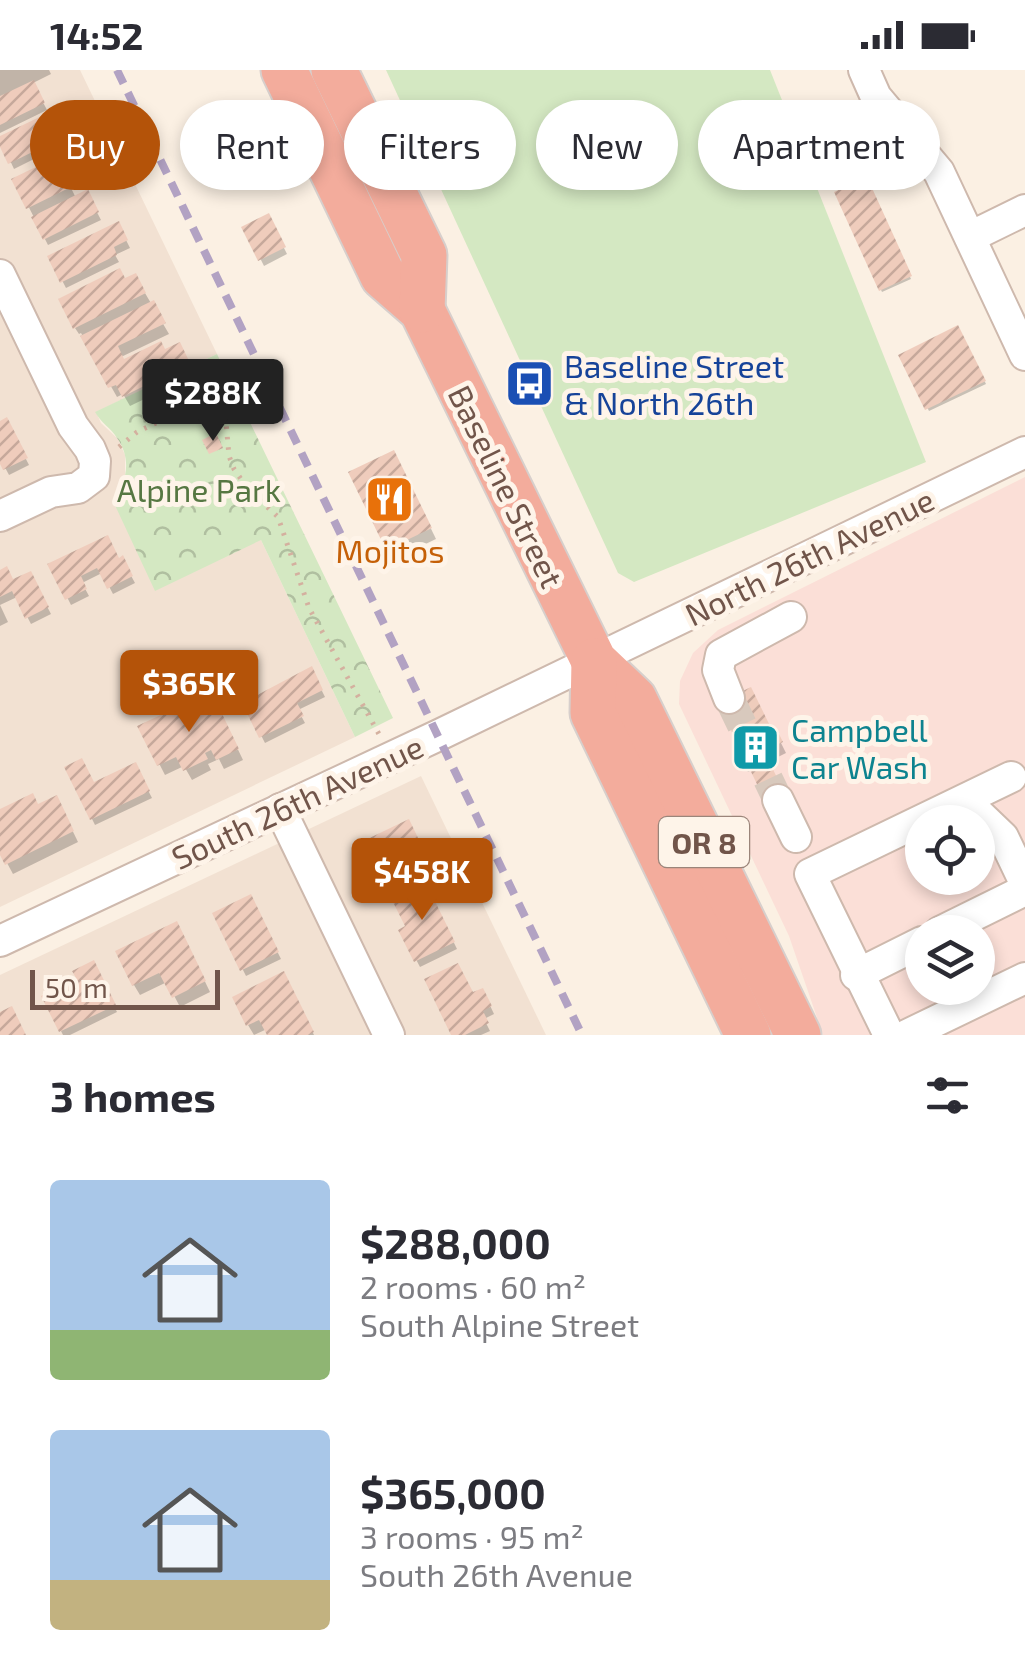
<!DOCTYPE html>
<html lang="en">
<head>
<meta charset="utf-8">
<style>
  body { margin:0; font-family:"Exo 2",sans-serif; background:#f7f7f7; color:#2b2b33; height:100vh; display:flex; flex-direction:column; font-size:38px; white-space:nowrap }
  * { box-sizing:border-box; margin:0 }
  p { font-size:32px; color:#7c7c81 }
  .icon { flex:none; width:55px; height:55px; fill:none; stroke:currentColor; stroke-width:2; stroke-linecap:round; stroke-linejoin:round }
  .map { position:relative; height:965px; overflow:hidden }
  .sheet { display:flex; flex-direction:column; background:#fff; flex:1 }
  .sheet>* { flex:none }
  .top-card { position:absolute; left:30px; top:30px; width:965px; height:90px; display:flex; gap:20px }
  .buttons { position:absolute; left:905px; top:735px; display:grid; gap:20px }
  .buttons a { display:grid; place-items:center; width:90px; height:90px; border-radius:50%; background:#fff; box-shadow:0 5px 15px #0003; font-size:50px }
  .scale { position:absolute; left:30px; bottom:25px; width:190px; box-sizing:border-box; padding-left:10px; border:5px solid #71554a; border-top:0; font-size:28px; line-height:35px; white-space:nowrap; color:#71554a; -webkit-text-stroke:8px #fef4e9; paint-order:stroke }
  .price { position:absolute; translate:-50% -85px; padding:0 22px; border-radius:10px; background:#b45309; color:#fff; font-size:32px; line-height:65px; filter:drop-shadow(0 2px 5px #0008) }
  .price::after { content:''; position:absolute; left:50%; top:60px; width:30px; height:22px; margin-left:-15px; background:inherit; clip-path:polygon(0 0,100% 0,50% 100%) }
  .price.current { background:#222; color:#fff }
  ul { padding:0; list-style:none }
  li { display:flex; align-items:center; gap:30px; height:250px; padding:0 50px }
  li span { display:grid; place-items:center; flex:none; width:280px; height:200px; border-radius:10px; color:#555 }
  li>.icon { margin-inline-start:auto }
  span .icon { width:120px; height:120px; fill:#fffc; stroke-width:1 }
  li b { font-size:42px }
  h2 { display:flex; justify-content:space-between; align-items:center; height:120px; padding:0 50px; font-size:42px }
  .tag { padding:0 35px; border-radius:45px; background:#fff; box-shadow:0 5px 15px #0003; font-size:35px; line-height:90px }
  .tag.current { background:#b45309; color:#fff }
  .status { display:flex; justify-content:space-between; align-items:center; height:70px; padding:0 50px; background:#fff; direction:ltr }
  .status svg { height:28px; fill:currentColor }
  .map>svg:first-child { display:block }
</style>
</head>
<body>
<div class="status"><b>14:52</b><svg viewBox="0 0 49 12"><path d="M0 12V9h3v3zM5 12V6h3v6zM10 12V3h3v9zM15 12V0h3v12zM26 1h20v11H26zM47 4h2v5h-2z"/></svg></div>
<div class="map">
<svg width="1025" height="965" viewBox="0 0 1025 965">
  <defs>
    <pattern id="park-crowns" width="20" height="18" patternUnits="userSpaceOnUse" patternTransform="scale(2.5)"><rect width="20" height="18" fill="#d4e8c2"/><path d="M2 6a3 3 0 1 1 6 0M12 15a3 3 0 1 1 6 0" fill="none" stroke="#b0bfa0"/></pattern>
    <pattern id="building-hatch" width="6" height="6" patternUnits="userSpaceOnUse" patternTransform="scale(2.5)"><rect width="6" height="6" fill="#efccbc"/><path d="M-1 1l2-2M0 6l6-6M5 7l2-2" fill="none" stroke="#c6a89b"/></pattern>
  </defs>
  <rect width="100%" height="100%" fill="#fbf0e3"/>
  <g fill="#f2e1d2">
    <polygon points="0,0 80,0 217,284 96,342 101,353 118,369 125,385 125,409 113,431 261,470 355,667 0,837"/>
    <polygon points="421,706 546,965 0,965 0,905"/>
  </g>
  <path fill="#fbdfd7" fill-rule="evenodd" d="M1025,407V965H823L789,866L679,634L680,611L693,583L718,560ZM922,752H978V808H922ZM922,862H978V918H922Z"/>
  <polygon fill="#d4e8c2" points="386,0 770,0 926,392 634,512 618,503"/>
  <path fill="url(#park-crowns)" d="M217,284L393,648L355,667L261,470L155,521L113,431C127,412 132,389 117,368C111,358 101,353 95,342Z"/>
  <g fill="#0003">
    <polygon points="0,0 49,0 51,4 33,13 47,40 0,63"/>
    <polygon points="49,45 64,74 14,99 0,69"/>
    <polygon points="76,80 90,109 71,118 76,128 87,123 101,150 48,175 15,110"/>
    <polygon points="866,110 911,209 882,222 837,123"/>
    <polygon points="268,146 287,184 264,196 245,158"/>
    <polygon points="118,154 130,178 115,185 119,192 66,218 50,187"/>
    <polygon points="135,206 169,264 121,287 124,292 165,282 184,285 194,305 130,336 123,324 117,327 81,263 79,264 75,258 125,211"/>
    <polygon points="957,259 986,314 929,341 901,286"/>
    <polygon points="6,350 29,395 9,405 0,388 0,353"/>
    <polygon points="399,393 436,469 394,489 388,479"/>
    <polygon points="122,489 135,513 113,524 102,503 82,513 89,526 71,535 51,495"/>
    <polygon points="0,503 13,513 30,504 51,544 31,554 17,527 0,535"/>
    <polygon points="0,535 8,552 0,556"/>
    <polygon points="311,599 325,627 298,640 305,653 265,673 245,634"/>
    <polygon points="756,631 773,667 777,665 786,683 768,692 769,734"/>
    <polygon points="218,638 243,690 224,699 219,689 208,694 211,700 192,710 184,696 165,705 141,658 177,645"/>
    <polygon points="135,695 152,728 95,755 67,698 93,715"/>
    <polygon points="38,737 62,739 78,772 13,804 0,780 0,742"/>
    <polygon points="408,752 430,798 381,822 358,776"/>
    <polygon points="426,816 457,879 420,897 401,861 408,857"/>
    <polygon points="250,827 281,889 246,906 215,844"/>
    <polygon points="182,864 210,922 180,937 167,912 140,925 134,915"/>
    <polygon points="93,894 117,942 70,965 63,965 44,927 79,910"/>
    <polygon points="289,915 314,965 270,965 267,959 254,965 248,955"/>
    <polygon points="473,925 486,927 494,944 484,949 490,961 481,965 454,965"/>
  </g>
  <g fill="url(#building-hatch)">
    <polygon points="34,10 45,33 0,55 0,26"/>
    <polygon points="50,42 63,67 8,94 0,77 0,66"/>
    <polygon points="77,77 89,101 70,111 73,116 26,139 11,109"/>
    <polygon points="867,107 912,206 879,221 834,122"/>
    <polygon points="88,119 99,142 43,170 31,147"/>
    <polygon points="269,143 286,177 258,191 241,157"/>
    <polygon points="119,151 128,170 114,177 117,185 60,213 47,186"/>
    <polygon points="120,198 125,208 136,203 146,223 73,259 58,229"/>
    <polygon points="154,230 166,253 118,276 124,289 161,271 165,279 180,272 190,293 122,327 116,315 108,318 80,266"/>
    <polygon points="958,255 986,311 925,340 898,285"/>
    <polygon points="7,347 28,388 3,400 0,394 0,351"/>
    <polygon points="216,363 223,378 209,384 202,370"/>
    <polygon points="394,380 432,458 386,480 348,402"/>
    <polygon points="108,465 119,488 123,485 133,506 107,519 97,498 81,506 87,519 65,530 47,494"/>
    <polygon points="7,496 13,509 31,501 49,537 25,549 12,521 0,527 0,500"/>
    <polygon points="312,596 323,620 297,633 304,646 259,668 242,633"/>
    <polygon points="751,617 774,664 778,662 783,672 764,681 786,726 767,735 718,633"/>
    <polygon points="213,625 239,679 216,690 211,680 205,683 208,689 183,701 176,687 157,696 137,656 176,638 178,642"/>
    <polygon points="82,688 94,712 136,692 150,721 90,750 64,697"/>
    <polygon points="33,723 38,734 57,725 74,761 5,795 0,785 0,739"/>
    <polygon points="409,749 429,791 375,817 355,775"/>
    <polygon points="426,813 455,872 414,892 398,860 405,856 392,830"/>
    <polygon points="251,824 279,882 240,901 212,843"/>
    <polygon points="177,851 206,911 172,928 159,903 132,916 115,881"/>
    <polygon points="94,890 116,935 59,962 41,926 76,908 72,901"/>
    <polygon points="458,893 473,922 483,918 492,936 483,941 489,953 465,965 451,965 424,909"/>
    <polygon points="284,901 314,962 308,965 267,965 259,950 246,956 232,927"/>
    <polygon points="12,936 26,965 0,965 0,942"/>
  </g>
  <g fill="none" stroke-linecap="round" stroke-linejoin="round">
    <polyline stroke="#d8c9bd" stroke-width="30" stroke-dasharray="30 15" stroke-linecap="butt" points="729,628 778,730"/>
    <defs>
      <g id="minor">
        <polyline points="864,0 876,27 939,102 1025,285"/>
        <polyline points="970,167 1025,140"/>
        <polyline points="0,205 73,356 90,379 95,391 94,406 78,418 51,422 0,446"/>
        <polyline points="729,628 718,600 721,585 791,547"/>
        <polyline points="778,730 796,767"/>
        <polyline points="280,739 389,965"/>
        <polyline points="942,752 952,747 980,745 1003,767 1025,813"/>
        <polyline points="940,862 1025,820"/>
        <polyline points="0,871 439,665 1025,382"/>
        <polyline points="856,905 922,872"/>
        <polyline points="889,965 810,804 1011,707"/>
        <polyline points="907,965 1025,908"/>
      </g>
      <g id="highway">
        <polyline points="284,0 383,206 422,240 594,591 634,629 798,965"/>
        <polyline points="334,0 424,185 422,240"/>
        <polyline points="594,591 593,643 748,965"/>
      </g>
    </defs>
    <use href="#minor" stroke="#ceb9ad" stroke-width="34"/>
    <use href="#highway" stroke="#d7cfcc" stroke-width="49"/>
    <polyline stroke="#d4b09f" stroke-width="5" stroke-dasharray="2.5 8" stroke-linecap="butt" points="119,377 137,362 185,339 205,323 218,327 225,341 229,386 234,399 248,419 278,447 309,538 380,666"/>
    <use href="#minor" stroke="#fff" stroke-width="30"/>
    <use href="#highway" stroke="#f3ac9c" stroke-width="45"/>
    <polyline stroke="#b2a2c3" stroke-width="8" stroke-dasharray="15 10" stroke-linecap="butt" points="117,0 582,965"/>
  </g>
  <defs>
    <symbol id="bus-square" viewBox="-11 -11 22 22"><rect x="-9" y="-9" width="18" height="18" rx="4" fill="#1a4fb4" stroke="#fef4e9"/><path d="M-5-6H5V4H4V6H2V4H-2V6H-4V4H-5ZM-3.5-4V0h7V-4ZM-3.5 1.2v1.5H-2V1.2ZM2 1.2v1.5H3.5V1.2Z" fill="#fff"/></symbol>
    <symbol id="restaurant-square" viewBox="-11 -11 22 22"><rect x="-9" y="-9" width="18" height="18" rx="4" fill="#e8710a" stroke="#fef4e9"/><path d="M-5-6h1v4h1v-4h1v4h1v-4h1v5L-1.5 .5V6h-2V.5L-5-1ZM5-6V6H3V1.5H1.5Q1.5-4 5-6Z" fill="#fff"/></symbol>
    <symbol id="building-square" viewBox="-11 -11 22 22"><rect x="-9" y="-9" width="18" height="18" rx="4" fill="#0f9aa8" stroke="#fef4e9"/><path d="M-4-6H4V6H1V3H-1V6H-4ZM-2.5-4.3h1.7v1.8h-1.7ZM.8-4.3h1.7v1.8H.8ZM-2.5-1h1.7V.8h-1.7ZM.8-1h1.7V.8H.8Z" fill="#fff"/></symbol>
  </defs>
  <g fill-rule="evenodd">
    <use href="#bus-square" x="502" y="286" width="55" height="55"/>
    <use href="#restaurant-square" x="362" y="402" width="55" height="55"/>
    <use href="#building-square" x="728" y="650" width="55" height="55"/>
  </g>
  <g text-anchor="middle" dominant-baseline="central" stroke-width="10" stroke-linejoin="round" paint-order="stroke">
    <rect fill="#fef4e9" stroke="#9b857a" stroke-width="2.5" x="659" y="747" width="90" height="50" rx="8"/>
    <g font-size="30" font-weight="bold" fill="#71554a">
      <text x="704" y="772">OR 8</text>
    </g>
    <g font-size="32" fill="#164399" stroke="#fef4e9" text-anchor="start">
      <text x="564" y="295">Baseline Street<tspan x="564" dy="37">&amp; North 26th</tspan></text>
    </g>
    <g font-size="32" fill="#71554a" stroke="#fef4e9">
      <text transform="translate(507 416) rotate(64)">Baseline Street</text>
      <text transform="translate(809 486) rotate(-26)">North 26th Avenue</text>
      <text transform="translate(297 731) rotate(-25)">South 26th Avenue</text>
    </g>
    <g font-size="32" fill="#567742" stroke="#fef4e9">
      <text x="199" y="419">Alpine Park</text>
    </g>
    <g font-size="32" fill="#c56008" stroke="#fef4e9">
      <text x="390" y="480">Mojitos</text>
    </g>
    <g font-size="32" fill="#0d838f" stroke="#fef4e9" text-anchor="start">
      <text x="791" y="659">Campbell<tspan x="791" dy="37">Car Wash</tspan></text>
    </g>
  </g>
</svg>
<div class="buttons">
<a><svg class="icon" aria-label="locate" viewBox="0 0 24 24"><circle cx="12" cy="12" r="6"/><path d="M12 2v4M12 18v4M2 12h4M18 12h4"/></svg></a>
<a><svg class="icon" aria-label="layers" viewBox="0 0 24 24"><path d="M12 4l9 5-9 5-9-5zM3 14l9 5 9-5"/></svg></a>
</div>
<div class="scale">50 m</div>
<b class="price current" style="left:213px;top:374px">$288K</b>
<b class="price" style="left:189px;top:665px">$365K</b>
<b class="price" style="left:422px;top:853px">$458K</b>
<div class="top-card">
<a class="tag current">Buy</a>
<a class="tag">Rent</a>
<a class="tag">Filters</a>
<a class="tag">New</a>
<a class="tag">Apartment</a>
</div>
</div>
<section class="sheet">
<h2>3 homes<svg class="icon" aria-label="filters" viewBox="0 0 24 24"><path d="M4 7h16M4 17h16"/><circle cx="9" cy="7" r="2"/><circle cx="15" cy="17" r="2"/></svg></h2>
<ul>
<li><span style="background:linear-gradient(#a9c7e8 75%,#8fb573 0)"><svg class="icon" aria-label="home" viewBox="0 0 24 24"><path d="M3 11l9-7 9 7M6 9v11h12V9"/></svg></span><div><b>$288,000</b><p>2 rooms · 60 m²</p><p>South Alpine Street</p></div></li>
<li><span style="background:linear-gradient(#a9c7e8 75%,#c2b280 0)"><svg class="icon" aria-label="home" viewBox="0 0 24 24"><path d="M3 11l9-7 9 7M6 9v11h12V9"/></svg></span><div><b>$365,000</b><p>3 rooms · 95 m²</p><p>South 26th Avenue</p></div></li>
</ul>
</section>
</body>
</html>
